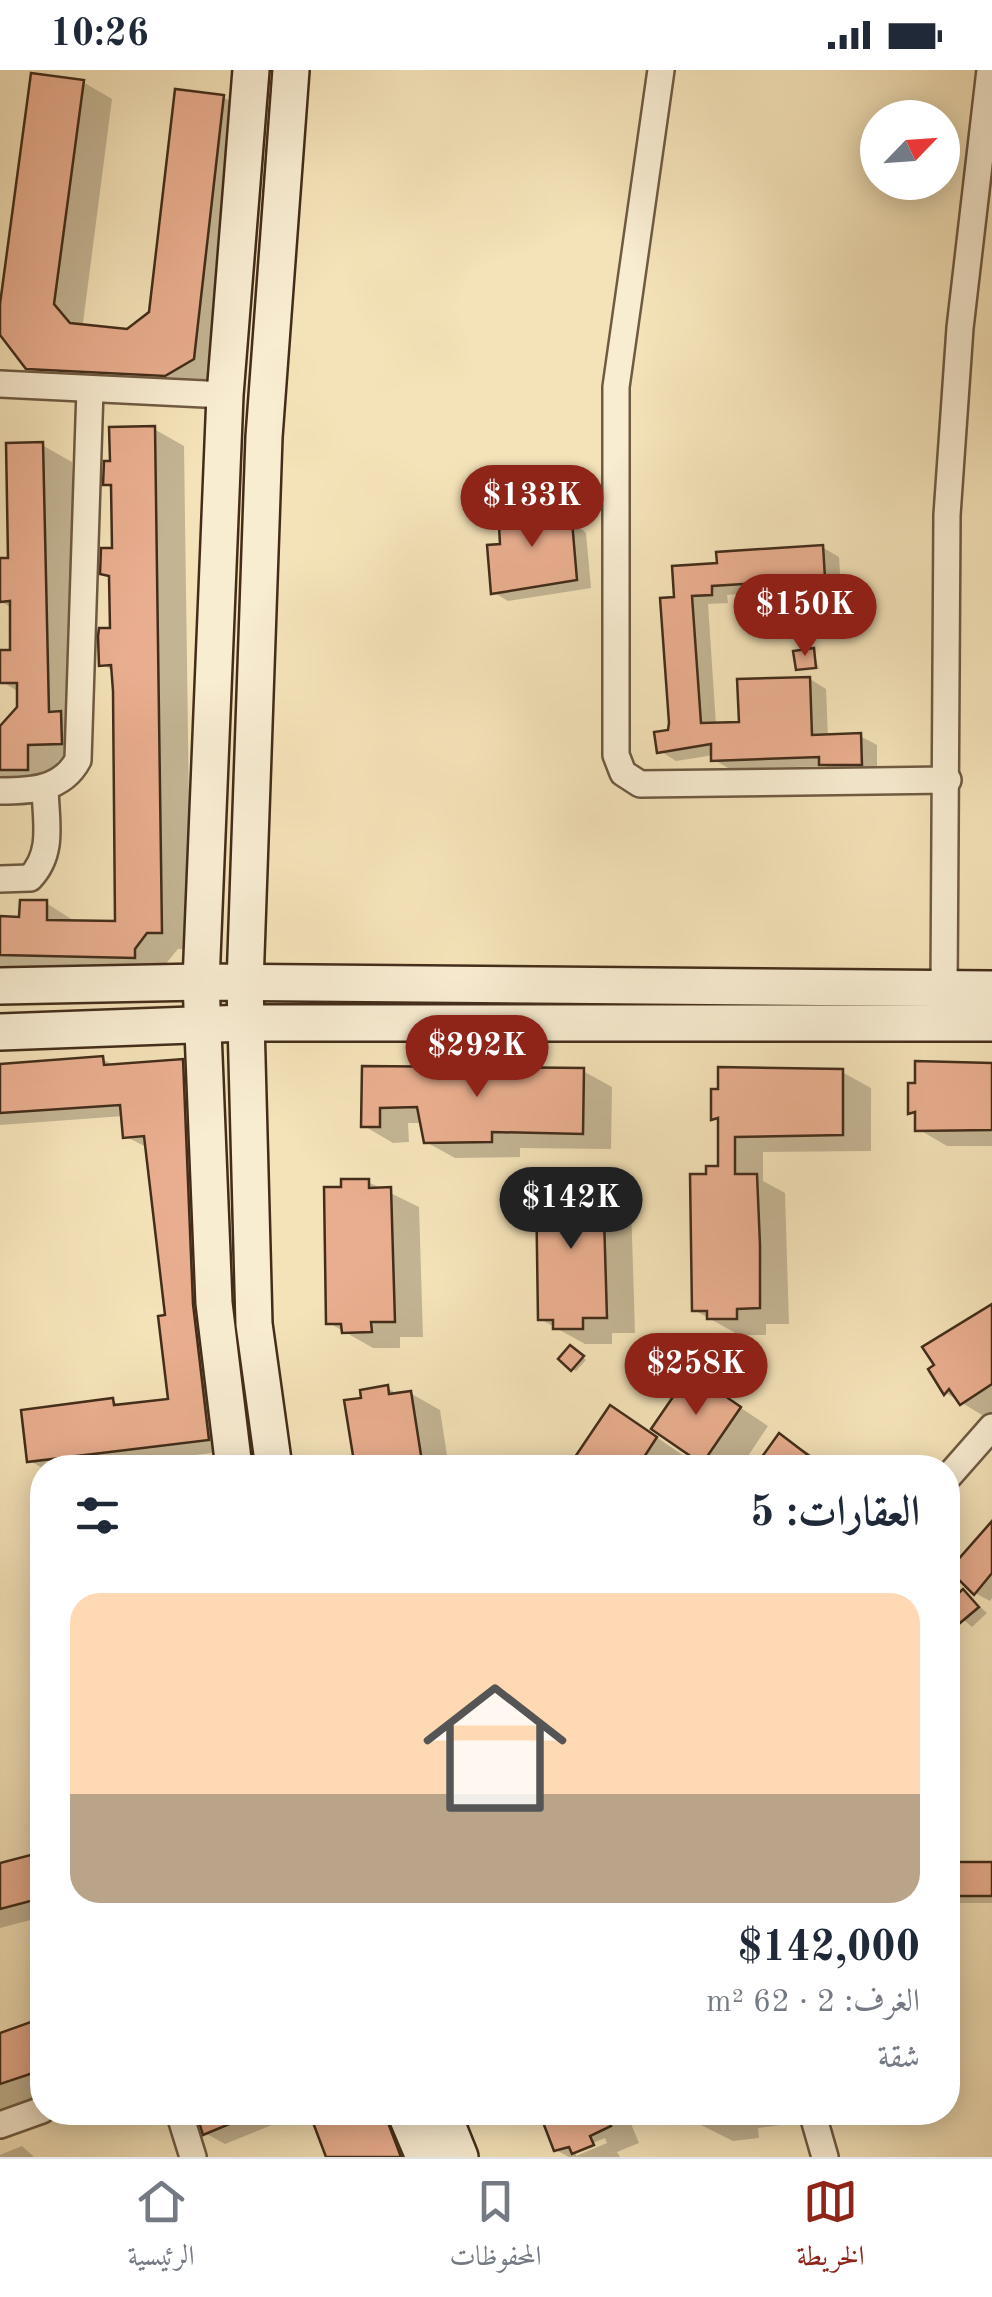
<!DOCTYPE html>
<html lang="ar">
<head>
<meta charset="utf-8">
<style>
  body { margin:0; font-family:"Old Standard TT",Amiri,serif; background:#f2f2f3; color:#1f2937; direction:rtl; height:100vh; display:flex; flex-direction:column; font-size:38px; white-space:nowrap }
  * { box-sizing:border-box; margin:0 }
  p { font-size:32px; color:#747a83 }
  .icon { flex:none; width:55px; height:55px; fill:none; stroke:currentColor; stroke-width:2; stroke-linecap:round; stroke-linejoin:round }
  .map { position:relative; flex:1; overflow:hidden; direction:ltr }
  .side { position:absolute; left:30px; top:1385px; width:930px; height:670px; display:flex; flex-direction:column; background:#fff; border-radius:40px; box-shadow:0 5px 25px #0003; direction:rtl }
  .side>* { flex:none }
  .needle { width:65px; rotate:65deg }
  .buttons { position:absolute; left:860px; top:30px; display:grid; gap:20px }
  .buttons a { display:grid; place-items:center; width:100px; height:100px; border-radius:50%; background:#fff; box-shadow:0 5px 25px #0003; font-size:50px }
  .price { position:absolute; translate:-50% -85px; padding:0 22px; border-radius:35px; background:#8f2418; color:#fff; font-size:32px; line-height:65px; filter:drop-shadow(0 2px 5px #0008) }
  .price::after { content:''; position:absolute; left:50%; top:60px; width:30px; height:22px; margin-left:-15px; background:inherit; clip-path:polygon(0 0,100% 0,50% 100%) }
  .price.active { background:#222; color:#fff }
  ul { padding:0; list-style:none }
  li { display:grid; align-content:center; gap:20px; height:530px; padding:0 40px }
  li span { display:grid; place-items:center; height:310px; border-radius:30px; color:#555 }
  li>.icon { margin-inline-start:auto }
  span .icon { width:180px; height:180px; fill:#fffc; stroke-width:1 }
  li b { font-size:42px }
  h2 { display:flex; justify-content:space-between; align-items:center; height:120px; padding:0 40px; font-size:42px }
  .status { display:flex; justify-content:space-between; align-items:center; height:70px; padding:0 50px; background:#fff; direction:ltr }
  .status svg { height:28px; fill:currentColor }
  .tab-bar { display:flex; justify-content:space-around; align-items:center; height:140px; border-top:2px solid #e0e1e3; background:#fff; font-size:28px; color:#747a83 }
  .tab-bar a { display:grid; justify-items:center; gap:5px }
  .tab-bar .active { color:#8f2418 }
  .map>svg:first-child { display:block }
</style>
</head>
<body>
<div class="status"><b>10:26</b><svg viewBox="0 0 49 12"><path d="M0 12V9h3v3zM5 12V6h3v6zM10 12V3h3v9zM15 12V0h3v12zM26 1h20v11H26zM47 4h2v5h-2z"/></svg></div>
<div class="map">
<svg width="992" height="2087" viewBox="0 0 992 2087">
  <rect width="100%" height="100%" fill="#f4e2b8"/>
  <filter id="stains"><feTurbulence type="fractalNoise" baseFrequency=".002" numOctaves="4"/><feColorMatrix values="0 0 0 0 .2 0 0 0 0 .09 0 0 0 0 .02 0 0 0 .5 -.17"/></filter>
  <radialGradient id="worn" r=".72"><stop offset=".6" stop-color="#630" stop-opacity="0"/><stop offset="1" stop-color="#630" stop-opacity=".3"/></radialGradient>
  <g fill="#0003" fill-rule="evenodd">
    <polygon points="83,12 112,29 83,253 86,257 128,262 152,243 223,27 252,44 222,305 195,321 58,314 28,297 0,260"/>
    <polygon points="154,359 184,376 191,879 178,879 164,896 0,905 0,847 22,846 46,833 76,852 117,853 114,601 101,594 113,561 112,508 103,503 115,480 113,418 106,414"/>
    <polygon points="42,375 72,392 78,654 90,661 91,690 57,691 57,716 0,716 0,660 19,638 19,622 1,611 13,582 12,538 0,531 0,491 11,491"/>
    <polygon points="557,437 586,463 591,518 508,531 493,522 503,476"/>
    <polygon points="822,477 839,487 841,517 829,518 832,567 815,568 799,559 796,520 727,525 728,533 708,534 716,655 741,655 810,609 826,619 828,667 860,666 877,675 877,703 838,703 825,696 730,699 714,690 714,685 676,691 660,681 670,662 676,530 719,496"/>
    <polygon points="813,581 819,599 798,599"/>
    <polygon points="102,989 115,996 182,991 202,1003 228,1381 88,1398 42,1398 29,1390 113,1331 123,1337 171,1331 168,1247 148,1078 125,1066 124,1046 0,1055 0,996"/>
    <polygon points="992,995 992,1076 947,1076 918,1059 918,1046 911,1042"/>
    <polygon points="364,999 583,1001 612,1017 611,1079 520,1078 520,1087 455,1088 426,1072 420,1053 408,1053 409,1072 393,1073 364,1056"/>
    <polygon points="842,1002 871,1018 871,1081 763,1082 763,1111 785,1123 789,1254 766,1254 766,1265 739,1265 694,1240 709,1107 721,1098 721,1053 713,1048"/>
    <polygon points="580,1108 631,1133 635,1263 612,1263 612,1274 585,1274 540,1249"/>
    <polygon points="368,1112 419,1137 423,1267 400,1267 400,1278 373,1278 329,1253"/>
    <polygon points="992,1236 992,1349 990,1350 946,1323 931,1299"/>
    <polygon points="575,1280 586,1290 576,1301 572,1299"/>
    <polygon points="691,1305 768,1356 740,1398 713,1398 655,1359"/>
    <polygon points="387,1318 399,1325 410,1323 440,1340 449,1398 357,1398 364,1330"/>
    <polygon points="639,1355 684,1386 676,1398 595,1398"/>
    <polygon points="780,1367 809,1383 828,1398 757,1398"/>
    <polygon points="992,1455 992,1528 990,1531 975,1523"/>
    <polygon points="964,1522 987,1543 972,1557 948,1536"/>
    <polygon points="42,1785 42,1847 0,1858 0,1796"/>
    <polygon points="948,1794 992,1795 992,1833 948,1833"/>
    <polygon points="42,1951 42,2025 0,2040 0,1966"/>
    <polygon points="199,2042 304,2042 225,2074 205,2063"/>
    <polygon points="311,2042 408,2042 415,2087 329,2087"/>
    <path d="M541,2042H626L639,2073L617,2082L620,2087H569L556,2080ZM605,2068L607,2073L576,2086V2080Z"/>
    <polygon points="686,2042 751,2042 752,2052 757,2051 756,2042 779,2042 781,2055 758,2058 759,2068 733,2071 687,2048"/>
    <polygon points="22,2076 34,2087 0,2087 0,2085"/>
  </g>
  <g fill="#e9ae8f" stroke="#432d1a" stroke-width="2.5">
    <polygon points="31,3 84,10 54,234 70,253 127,259 149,242 175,19 224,25 194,289 165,306 26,299 0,265 0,234"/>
    <polygon points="155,356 162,863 147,863 135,879 135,888 0,885 0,846 19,847 20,830 47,830 47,850 115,851 113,621 111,595 99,596 98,566 99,558 110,558 109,506 100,504 101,478 112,478 111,415 103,415 104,391 110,391 109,357"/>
    <polygon points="43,372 49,642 61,641 62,674 28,675 28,700 0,700 0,656 17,637 17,613 0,613 0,580 10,580 10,531 0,532 0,488 8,488 6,373"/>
    <polygon points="557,434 559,452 572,451 577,510 491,524 487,475 500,474 498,439"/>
    <polygon points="823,475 825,508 813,509 816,559 796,560 793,511 712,516 712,525 692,526 701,653 739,652 737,609 810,607 812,665 861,663 862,695 819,695 819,687 711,691 711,674 657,683 654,662 668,660 669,653 660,528 674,527 672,496 717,493 716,482"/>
    <polygon points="814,578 816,598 796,600 793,581"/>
    <polygon points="103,986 104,995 183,989 193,1234 209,1370 27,1392 21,1340 113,1328 114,1335 168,1329 158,1246 165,1245 144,1066 123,1068 120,1035 0,1043 0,994"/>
    <polygon points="915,991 992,993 992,1060 915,1061 915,1042 908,1044 908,1013 915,1013"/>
    <polygon points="362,996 584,998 583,1064 492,1062 492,1072 424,1073 417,1037 380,1038 380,1057 361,1057"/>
    <polygon points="718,997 843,999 843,1065 735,1067 735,1104 757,1104 760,1175 760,1238 737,1239 737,1249 707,1249 707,1241 692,1241 690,1104 706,1104 706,1096 718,1096 718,1048 711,1050 711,1019 718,1019"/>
    <polygon points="553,1105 581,1105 581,1114 603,1113 607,1248 583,1248 583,1259 553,1259 553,1250 538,1250 536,1114 553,1113"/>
    <polygon points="341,1109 369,1109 369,1118 391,1117 395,1252 371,1252 372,1262 342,1263 341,1254 326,1254 324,1117 341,1117"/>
    <polygon points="992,1234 992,1314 960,1335 949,1319 944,1325 928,1299 934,1295 922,1277"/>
    <polygon points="570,1275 584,1286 571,1301 558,1289"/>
    <polygon points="690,1302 741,1337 702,1394 651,1359"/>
    <polygon points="388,1315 389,1324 411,1321 423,1398 355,1398 344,1330 361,1328 360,1320"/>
    <polygon points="610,1335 657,1367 637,1398 591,1398 575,1387"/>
    <polygon points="779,1363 825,1398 754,1398"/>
    <polygon points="992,1451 992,1503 974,1525 949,1500"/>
    <polygon points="963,1519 979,1537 960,1553 948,1533"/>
    <polygon points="42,1782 42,1828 0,1839 0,1793"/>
    <rect x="948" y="1792" width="44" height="34"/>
    <polygon points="42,1948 42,2000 0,2014 0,1963"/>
    <polygon points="196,2042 256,2042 256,2043 203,2065"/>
    <polygon points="309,2042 384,2042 401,2087 326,2087"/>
    <polygon points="539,2042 606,2042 611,2056 590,2066 594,2075 572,2084 569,2077 554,2081"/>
  </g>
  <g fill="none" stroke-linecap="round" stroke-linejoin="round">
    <defs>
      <g id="street">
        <polyline points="661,0 616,317 616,685 623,703 640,714 948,710"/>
        <polyline points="0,314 225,325"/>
        <path d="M0,721C30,721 62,720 78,690L90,319"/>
        <path d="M0,809L30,808C54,783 46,752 45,719"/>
        <polyline points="944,920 947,445 960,258 990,0"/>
        <polyline points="948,1407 992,1357"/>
        <polyline points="179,2042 193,2087"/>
        <polyline points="812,2042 825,2087"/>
        <polyline points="0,2055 42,2040"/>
      </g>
      <g id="secondary">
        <polyline points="0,916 201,912 992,919"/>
        <polyline points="0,962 246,953 992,953"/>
        <polyline points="234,1398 214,1233 201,912 225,325 251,0"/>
        <polyline points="274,1398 254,1254 245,914 264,367 291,0"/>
        <polyline points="405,2042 424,2087"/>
        <polyline points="442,2042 460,2087"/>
      </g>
    </defs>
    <use href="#street" stroke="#6f5a42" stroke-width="30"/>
    <use href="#secondary" stroke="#432d1a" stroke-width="40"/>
    <use href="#street" stroke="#f8ecd1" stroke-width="25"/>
    <use href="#secondary" stroke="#f8ecd1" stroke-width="35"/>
  </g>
  <rect width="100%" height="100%" filter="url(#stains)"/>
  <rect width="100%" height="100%" fill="url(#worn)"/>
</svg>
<div class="buttons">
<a><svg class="needle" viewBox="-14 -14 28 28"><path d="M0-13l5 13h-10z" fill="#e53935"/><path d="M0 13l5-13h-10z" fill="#747a83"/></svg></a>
</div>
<b class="price" style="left:532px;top:480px">$133K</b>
<b class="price" style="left:805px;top:589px">$150K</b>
<b class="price" style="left:477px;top:1030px">$292K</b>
<b class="price active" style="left:571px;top:1182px">$142K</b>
<b class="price" style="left:696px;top:1348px">$258K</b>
<section class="side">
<h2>العقارات: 5<svg class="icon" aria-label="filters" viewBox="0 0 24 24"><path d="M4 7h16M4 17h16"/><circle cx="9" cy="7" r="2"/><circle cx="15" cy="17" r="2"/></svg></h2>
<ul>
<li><span style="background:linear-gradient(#ffd9b3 65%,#b9a48a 0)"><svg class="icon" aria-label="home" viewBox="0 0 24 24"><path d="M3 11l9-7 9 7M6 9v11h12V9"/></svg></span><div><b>$142,000</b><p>الغرف: 2 · 62 m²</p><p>شقة</p></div></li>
</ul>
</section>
</div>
<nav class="tab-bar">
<a class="active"><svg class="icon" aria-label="map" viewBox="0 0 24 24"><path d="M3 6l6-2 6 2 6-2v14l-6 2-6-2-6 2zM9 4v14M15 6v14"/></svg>الخريطة</a>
<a><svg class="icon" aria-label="saved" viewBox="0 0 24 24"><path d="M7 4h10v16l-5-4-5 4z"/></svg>المحفوظات</a>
<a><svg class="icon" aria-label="home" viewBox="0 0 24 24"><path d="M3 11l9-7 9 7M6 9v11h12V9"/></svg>الرئيسية</a>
</nav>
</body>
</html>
